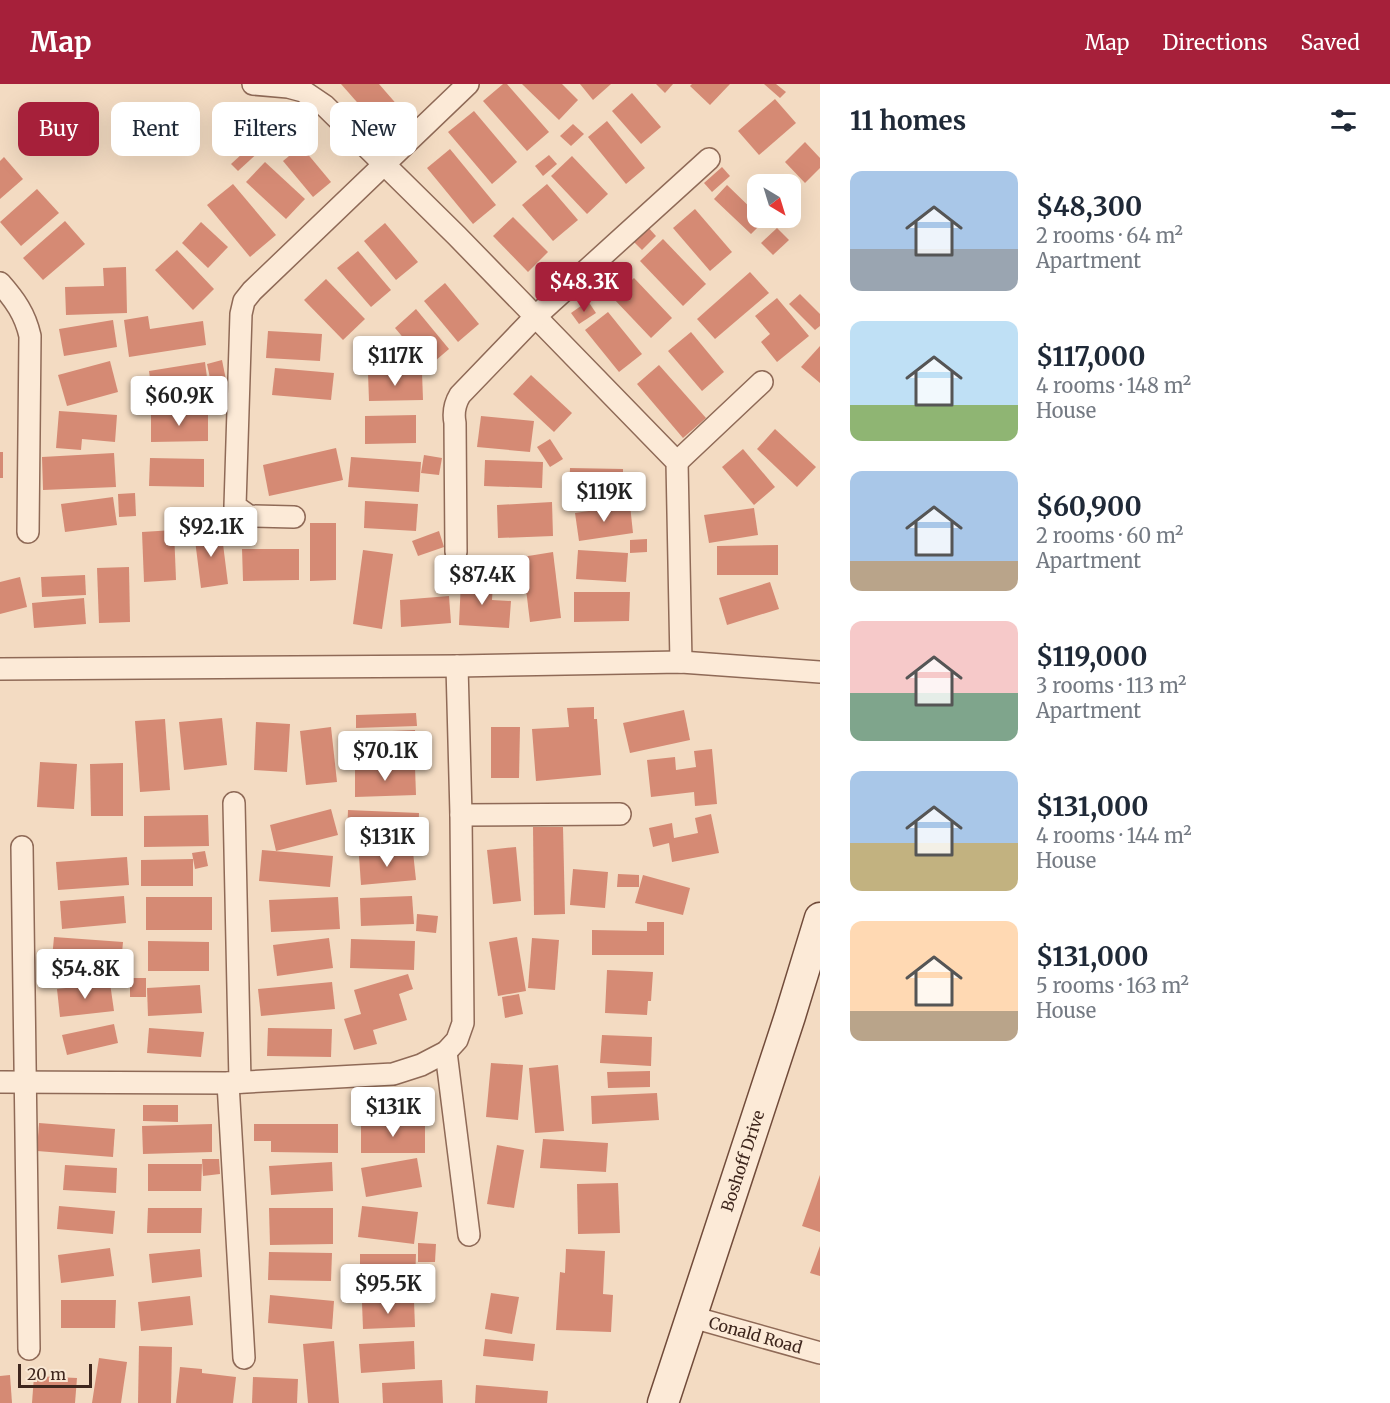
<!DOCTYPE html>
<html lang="en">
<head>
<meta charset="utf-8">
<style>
  body { margin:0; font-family:Merriweather,serif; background:#f2f2f3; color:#1f2937; height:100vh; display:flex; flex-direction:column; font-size:22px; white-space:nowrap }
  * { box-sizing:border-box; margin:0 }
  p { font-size:20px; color:#747a83 }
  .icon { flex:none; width:33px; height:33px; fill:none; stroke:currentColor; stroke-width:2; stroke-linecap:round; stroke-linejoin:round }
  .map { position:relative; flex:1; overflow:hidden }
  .sheet { display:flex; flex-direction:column; background:#fff; width:570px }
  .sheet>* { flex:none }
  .banner { position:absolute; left:18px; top:18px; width:570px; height:54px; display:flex; gap:12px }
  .needle { width:39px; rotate:142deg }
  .buttons { position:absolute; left:747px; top:90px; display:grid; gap:12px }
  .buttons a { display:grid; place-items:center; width:54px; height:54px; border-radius:12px; background:#fff; box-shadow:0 6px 24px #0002; font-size:30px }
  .scale { position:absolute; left:18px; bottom:15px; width:74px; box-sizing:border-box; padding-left:6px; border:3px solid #3e261d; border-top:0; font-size:16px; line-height:21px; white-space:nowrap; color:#3e261d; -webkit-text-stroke:4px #f9e7d3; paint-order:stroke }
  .price { position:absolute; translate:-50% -51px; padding:0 14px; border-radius:6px; background:#fff; color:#222; font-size:20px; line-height:39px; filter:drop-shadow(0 2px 3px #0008) }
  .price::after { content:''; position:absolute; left:50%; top:36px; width:18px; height:14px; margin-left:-9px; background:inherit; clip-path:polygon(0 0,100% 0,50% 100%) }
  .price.on { background:#a6203a; color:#fff }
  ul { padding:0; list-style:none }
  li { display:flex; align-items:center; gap:18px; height:150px; padding:0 30px }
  li span { display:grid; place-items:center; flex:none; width:168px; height:120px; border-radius:12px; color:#555 }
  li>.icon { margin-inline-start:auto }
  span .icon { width:72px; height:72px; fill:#fffc; stroke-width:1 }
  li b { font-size:26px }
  h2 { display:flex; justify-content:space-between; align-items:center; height:72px; padding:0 30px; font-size:26px }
  .chip { padding:0 21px; border-radius:12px; background:#fff; box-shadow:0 6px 24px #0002; font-size:21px; line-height:54px }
  .chip.on { background:#a6203a; color:#fff }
  header { display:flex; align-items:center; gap:36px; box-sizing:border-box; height:84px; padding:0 30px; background:#a6203a; color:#fff }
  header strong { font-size:28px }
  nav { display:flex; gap:33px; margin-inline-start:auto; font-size:21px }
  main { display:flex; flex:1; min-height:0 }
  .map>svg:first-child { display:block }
</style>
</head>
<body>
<header>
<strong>Map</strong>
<nav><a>Map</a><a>Directions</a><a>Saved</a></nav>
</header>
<main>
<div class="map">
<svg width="820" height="1319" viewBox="0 0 820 1319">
  <rect width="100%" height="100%" fill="#f3dbc2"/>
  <g fill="#d58a74">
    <polygon points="341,0 379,0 399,23 378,42"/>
    <polygon points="503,0 507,0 549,48 527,67 483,17"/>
    <polygon points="522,0 562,0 578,16 559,36"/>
    <polygon points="580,0 611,0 593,16"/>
    <polygon points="656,0 673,0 665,9"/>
    <polygon points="692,0 730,0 710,21 690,2"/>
    <polygon points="764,0 776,0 786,8 780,14"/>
    <polygon points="632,9 661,43 641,60 612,27"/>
    <polygon points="775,15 796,39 759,71 738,47"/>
    <polygon points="474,27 517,78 492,100 448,48"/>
    <polygon points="607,37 645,84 626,100 588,53"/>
    <polygon points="573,40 584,50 571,62 560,52"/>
    <polygon points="255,58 262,65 238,87 231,80"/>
    <polygon points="805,58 820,74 820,84 805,99 785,78"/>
    <polygon points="301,62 331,98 313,113 283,77"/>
    <polygon points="450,65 496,121 473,140 427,84"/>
    <polygon points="549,71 557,80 543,92 535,82"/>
    <polygon points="572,72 608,110 587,130 551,92"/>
    <polygon points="4,73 23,95 0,115 0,77"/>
    <polygon points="265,78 305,115 286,135 246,98"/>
    <polygon points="722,83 730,92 712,108 704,99"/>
    <polygon points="233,100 276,151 250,173 207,121"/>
    <polygon points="547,100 578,136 553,157 522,121"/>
    <polygon points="727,101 758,131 758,134 764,137 751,150 714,115"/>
    <polygon points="37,105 59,129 21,162 0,138"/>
    <polygon points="695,125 732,168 710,187 673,144"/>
    <polygon points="513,133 548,168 528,188 493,152"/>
    <polygon points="65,137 85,160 43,196 23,174"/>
    <polygon points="201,138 228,163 208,184 182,159"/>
    <polygon points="385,139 418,178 396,196 364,157"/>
    <polygon points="646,141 656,152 642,166 631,155"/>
    <polygon points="777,144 789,156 773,171 761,159"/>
    <polygon points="663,155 706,200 683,222 640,177"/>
    <polygon points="177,166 214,205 193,226 155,186"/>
    <polygon points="358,167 391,206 371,223 337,184"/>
    <polygon points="126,183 127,229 66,231 65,203 104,202 103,184"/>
    <polygon points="750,188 769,209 715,255 697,235"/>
    <polygon points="634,194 672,234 651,254 613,214"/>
    <polygon points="326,195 365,235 343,256 304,216"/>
    <polygon points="445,199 479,240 458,258 424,217"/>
    <polygon points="800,210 820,230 820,242 815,246 789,220"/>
    <polygon points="777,214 809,252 777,278 761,258 770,250 755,232"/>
    <polygon points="588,217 596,229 579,240 571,229"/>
    <polygon points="416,225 449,265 428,283 395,244"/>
    <polygon points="608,228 642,270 619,288 585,246"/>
    <polygon points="148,232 150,245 203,237 206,261 129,273 124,236"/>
    <polygon points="113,236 117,263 64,272 59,245"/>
    <polygon points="268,247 322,250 320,277 266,274"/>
    <polygon points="691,248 724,288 702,307 668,267"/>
    <polygon points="820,262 820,299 801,283"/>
    <polygon points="222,276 226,296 211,299 207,280"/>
    <polygon points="110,277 118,308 67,322 58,291"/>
    <polygon points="205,278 209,309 153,317 149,287"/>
    <polygon points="659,281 706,334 683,354 637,300"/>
    <polygon points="275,284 334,289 331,316 272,311"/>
    <polygon points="422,288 423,316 369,317 368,289"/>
    <polygon points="531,291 572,329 554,348 513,310"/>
    <polygon points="59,327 117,331 115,358 82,355 81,366 56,364"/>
    <polygon points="151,329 208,329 208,357 151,358"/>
    <polygon points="416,331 416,359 365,360 365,332"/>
    <polygon points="481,332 534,337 530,368 477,363"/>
    <polygon points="775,345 816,383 797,403 757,365"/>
    <polygon points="550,355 563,375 550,383 537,363"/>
    <polygon points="336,364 343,396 269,412 263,381"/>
    <polygon points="743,365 775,403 754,421 722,383"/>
    <rect x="0" y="368" width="3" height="26"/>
    <polygon points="114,369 116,403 43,406 42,373"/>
    <polygon points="424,371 442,374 439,391 421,389"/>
    <polygon points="351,373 421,378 419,408 348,403"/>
    <polygon points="150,374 204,375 204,403 149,402"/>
    <polygon points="485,376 543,378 542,404 484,402"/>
    <polygon points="570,384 623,385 623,413 569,411"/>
    <polygon points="135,409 136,432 119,433 118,410"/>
    <polygon points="113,413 117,441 65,448 61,420"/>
    <polygon points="365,417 418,420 416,447 364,444"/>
    <polygon points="552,418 553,452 498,454 497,421"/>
    <polygon points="630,421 633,449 579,457 575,429"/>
    <polygon points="754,424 758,451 709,459 704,431"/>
    <polygon points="310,439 336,439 336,496 310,497"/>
    <polygon points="221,444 228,500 201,504 194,448"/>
    <polygon points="174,446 176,496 144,498 142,448"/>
    <polygon points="439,447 444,463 418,472 412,457"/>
    <polygon points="647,455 647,468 630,469 630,456"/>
    <polygon points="778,461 778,491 717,491 717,462"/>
    <polygon points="242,465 299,465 299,496 243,497"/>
    <polygon points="363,466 393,470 382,545 353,540"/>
    <polygon points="578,466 628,469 626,498 576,495"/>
    <polygon points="553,468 561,534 530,538 522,473"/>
    <polygon points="129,483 130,538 99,539 97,484"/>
    <polygon points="85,491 86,511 42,513 41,493"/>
    <polygon points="20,493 27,523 0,530 0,498"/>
    <polygon points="461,496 493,498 492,516 511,517 509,544 459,541"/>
    <polygon points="770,498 779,525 727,541 719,514"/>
    <polygon points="574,508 630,508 629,537 574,538"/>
    <polygon points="449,512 451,539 401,543 400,516"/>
    <polygon points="84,514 86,540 34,544 32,519"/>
    <polygon points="594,623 594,635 597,635 601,691 536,697 532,645 569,643 567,624"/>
    <polygon points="684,626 690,656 630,669 623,639"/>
    <polygon points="416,629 417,642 356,644 356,631"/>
    <polygon points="222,634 227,681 184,686 179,638"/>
    <polygon points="165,635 170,706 140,708 135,637"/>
    <polygon points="256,638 290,640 287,688 254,686"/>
    <polygon points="331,643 337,698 306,701 300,647"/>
    <polygon points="491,643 520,643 519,694 491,694"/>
    <polygon points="415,646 416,672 347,675 346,649"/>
    <polygon points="712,665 717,720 695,722 694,708 651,713 647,676 675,673 676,686 696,683 694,667"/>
    <polygon points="40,678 77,680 74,725 37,723"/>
    <polygon points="123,679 123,732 91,732 90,680"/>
    <polygon points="415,683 416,711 355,713 355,685"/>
    <polygon points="331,725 338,751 276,767 270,741"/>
    <polygon points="348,726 419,729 418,757 347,753"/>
    <polygon points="711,730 719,769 672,778 669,759 653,763 649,744 672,739 674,754 698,749 695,734"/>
    <polygon points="208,731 209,762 144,763 144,732"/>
    <polygon points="533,743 563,743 565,830 534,831"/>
    <polygon points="516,763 521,817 493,820 487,766"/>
    <polygon points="262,766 333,772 330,803 259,797"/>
    <polygon points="205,767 208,782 195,785 192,769"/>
    <polygon points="413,768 416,796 361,801 359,772"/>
    <polygon points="127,773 129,801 58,806 56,778"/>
    <polygon points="193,775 193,802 141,802 141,776"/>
    <polygon points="573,785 608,788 605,824 570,821"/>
    <polygon points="618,790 639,791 639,803 617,803"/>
    <polygon points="643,791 690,804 683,831 635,819"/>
    <polygon points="124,812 126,839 62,845 60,817"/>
    <polygon points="412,812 414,840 361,842 360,814"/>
    <rect x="146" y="813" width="66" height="33"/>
    <polygon points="338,813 340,845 271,848 269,816"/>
    <polygon points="417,830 438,832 436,849 416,847"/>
    <polygon points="647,838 664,838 664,871 592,871 592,846 647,847"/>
    <polygon points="54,853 123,858 120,890 51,885"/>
    <polygon points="517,853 526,907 498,912 489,858"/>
    <polygon points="329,854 333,884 277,892 273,861"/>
    <polygon points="532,854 559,856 555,906 528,904"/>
    <polygon points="351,855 415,857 414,886 350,884"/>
    <polygon points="148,857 209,858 209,887 148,887"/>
    <polygon points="607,886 653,888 651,917 648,917 647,931 605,929"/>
    <polygon points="408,890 413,905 399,910 407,936 373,946 377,960 354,966 344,935 361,930 354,906"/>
    <rect x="130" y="894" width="16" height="19"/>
    <polygon points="332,898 335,925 261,932 258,905"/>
    <polygon points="110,899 114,927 60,933 57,905"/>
    <polygon points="200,901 202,929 148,932 147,904"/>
    <polygon points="519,910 523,930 505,934 502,913"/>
    <polygon points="114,940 118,959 67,971 62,951"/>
    <polygon points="149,944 204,948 201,973 147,969"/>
    <polygon points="268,944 332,945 331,973 267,972"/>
    <polygon points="602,951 652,953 651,982 600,979"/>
    <polygon points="491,979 523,981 518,1036 486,1033"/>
    <polygon points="558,981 564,1047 535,1049 529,984"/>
    <polygon points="650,987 650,1003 608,1004 607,988"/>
    <polygon points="657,1009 659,1036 592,1040 591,1012"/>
    <polygon points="421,1014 423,1032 402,1034 400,1017"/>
    <polygon points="143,1021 178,1021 178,1038 143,1037"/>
    <polygon points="39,1039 115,1045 113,1073 37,1067"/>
    <rect x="361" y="1039" width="64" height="30"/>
    <polygon points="212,1040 212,1068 143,1070 142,1042"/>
    <polygon points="254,1040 338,1040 338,1069 271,1068 271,1057 254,1057"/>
    <polygon points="543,1055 608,1059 606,1088 540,1084"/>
    <polygon points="497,1061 524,1066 514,1124 487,1120"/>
    <polygon points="417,1074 422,1103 366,1113 361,1084"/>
    <polygon points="202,1075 219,1075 220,1090 203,1092"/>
    <polygon points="332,1078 333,1107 271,1111 269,1082"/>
    <polygon points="148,1080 202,1080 201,1107 148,1107"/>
    <polygon points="65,1081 117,1084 116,1109 63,1106"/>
    <polygon points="820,1091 820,1148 802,1142"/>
    <polygon points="618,1099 620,1149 578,1150 577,1100"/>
    <polygon points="59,1122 115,1127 113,1150 57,1145"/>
    <polygon points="362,1122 418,1128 414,1160 358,1153"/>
    <polygon points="148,1124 202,1124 201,1149 147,1149"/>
    <polygon points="269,1124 333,1124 333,1160 270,1161"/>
    <polygon points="418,1159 436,1160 435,1178 418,1178"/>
    <polygon points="820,1162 820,1192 810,1189"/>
    <polygon points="110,1164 114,1192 61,1199 58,1171"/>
    <polygon points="200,1165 202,1193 152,1199 149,1170"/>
    <polygon points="566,1165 605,1167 603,1210 613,1211 611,1248 556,1246 560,1188 565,1189"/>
    <polygon points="269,1168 332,1169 331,1197 268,1196"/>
    <polygon points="360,1170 416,1170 415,1198 360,1199"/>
    <polygon points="491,1209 519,1213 512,1250 485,1245"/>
    <polygon points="270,1211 334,1217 332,1245 268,1239"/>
    <polygon points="190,1212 193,1241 141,1247 138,1218"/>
    <polygon points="61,1216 116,1216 115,1244 61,1244"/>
    <polygon points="414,1217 415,1243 363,1245 362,1219"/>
    <polygon points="485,1255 535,1260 533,1277 483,1272"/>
    <polygon points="334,1257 339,1319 308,1319 303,1260"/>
    <polygon points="414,1257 415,1285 361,1289 359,1260"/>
    <polygon points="139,1262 172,1263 171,1319 138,1319"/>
    <polygon points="99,1274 127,1278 121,1319 92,1319"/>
    <polygon points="180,1283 202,1285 202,1289 236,1293 233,1319 176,1319"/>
    <polygon points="10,1291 12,1319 0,1319 0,1292"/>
    <polygon points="34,1292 77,1294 75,1319 32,1319"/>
    <polygon points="253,1293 298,1295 297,1319 252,1319"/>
    <polygon points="442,1296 443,1319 383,1319 382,1299"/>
    <polygon points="476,1301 548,1307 547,1319 475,1319"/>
  </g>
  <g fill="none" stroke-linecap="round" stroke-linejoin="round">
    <defs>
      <g id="street">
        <polyline points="253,0 288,3 303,7 325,22 457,152 677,378 681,578"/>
        <path d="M0,199C15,216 25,230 30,252L28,448"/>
        <polyline points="677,378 762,298"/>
        <polyline points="294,433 249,432 235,422 241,230 244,217 252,207 468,0"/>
        <path d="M456,468L455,339C453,329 454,321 460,311L536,232L709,75"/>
        <polyline points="0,585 457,582 681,578 820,588"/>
        <polyline points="234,719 240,998"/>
        <polyline points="461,731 620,730"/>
        <polyline points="22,763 29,1265"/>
        <polyline points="446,968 469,1151"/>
        <polyline points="0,998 228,999 393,990 421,981 446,968 457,956 463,939 461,731 457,582"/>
        <polyline points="228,999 244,1274"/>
        <path id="s1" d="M692,1233L820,1269"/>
      </g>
      <g id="secondary">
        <path id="s2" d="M663,1319L790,932L820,834"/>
      </g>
    </defs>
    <use href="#street" stroke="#8f6a57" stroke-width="24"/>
    <use href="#secondary" stroke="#714b3a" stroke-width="33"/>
    <use href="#street" stroke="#fcead7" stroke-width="21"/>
    <use href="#secondary" stroke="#fcead7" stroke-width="30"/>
  </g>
  <g text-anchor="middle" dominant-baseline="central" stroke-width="5" stroke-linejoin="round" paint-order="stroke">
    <g font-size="16" fill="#3e261d" stroke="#f9e7d3">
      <text stroke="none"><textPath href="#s2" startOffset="255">Boshoff Drive</textPath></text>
      <text stroke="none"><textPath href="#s1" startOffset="66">Conald Road</textPath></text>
    </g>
  </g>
</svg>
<div class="buttons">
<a><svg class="needle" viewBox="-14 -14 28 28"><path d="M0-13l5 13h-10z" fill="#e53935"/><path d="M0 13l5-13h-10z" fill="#747a83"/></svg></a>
</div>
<div class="scale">20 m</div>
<b class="price on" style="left:584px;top:229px">$48.3K</b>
<b class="price" style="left:395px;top:303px">$117K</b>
<b class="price" style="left:179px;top:343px">$60.9K</b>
<b class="price" style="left:604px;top:439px">$119K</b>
<b class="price" style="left:211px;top:474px">$92.1K</b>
<b class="price" style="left:482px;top:522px">$87.4K</b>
<b class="price" style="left:385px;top:698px">$70.1K</b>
<b class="price" style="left:387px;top:784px">$131K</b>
<b class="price" style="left:85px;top:916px">$54.8K</b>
<b class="price" style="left:393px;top:1054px">$131K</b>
<b class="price" style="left:388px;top:1231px">$95.5K</b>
<div class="banner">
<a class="chip on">Buy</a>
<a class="chip">Rent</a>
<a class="chip">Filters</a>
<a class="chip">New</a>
</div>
</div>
<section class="sheet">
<h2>11 homes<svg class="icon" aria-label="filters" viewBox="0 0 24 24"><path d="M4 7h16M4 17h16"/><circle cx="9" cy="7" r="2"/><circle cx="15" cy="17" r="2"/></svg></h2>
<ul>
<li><span style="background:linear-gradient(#a9c7e8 65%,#9aa5b1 0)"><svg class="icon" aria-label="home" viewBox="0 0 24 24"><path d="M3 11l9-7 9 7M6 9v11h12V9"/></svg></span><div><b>$48,300</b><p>2 rooms · 64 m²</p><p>Apartment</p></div></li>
<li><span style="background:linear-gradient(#bfe0f5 70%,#8fb573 0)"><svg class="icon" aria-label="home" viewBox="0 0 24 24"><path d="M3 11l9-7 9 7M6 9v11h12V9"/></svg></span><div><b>$117,000</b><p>4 rooms · 148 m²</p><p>House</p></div></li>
<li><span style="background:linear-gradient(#a9c7e8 75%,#b9a48a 0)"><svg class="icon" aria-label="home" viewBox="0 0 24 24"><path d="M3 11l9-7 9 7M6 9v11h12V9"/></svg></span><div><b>$60,900</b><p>2 rooms · 60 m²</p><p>Apartment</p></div></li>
<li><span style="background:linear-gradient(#f6c9c9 60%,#7fa58c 0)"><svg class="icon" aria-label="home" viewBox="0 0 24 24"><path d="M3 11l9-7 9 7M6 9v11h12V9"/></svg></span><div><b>$119,000</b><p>3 rooms · 113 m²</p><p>Apartment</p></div></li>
<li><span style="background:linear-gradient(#a9c7e8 60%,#c2b280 0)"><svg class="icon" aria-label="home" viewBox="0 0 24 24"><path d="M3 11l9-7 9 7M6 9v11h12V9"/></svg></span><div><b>$131,000</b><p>4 rooms · 144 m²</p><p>House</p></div></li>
<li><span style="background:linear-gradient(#ffd9b3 75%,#b9a48a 0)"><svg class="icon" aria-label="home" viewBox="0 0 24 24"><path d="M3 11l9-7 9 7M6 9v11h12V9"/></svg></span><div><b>$131,000</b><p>5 rooms · 163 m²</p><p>House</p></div></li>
</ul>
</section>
</main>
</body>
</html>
